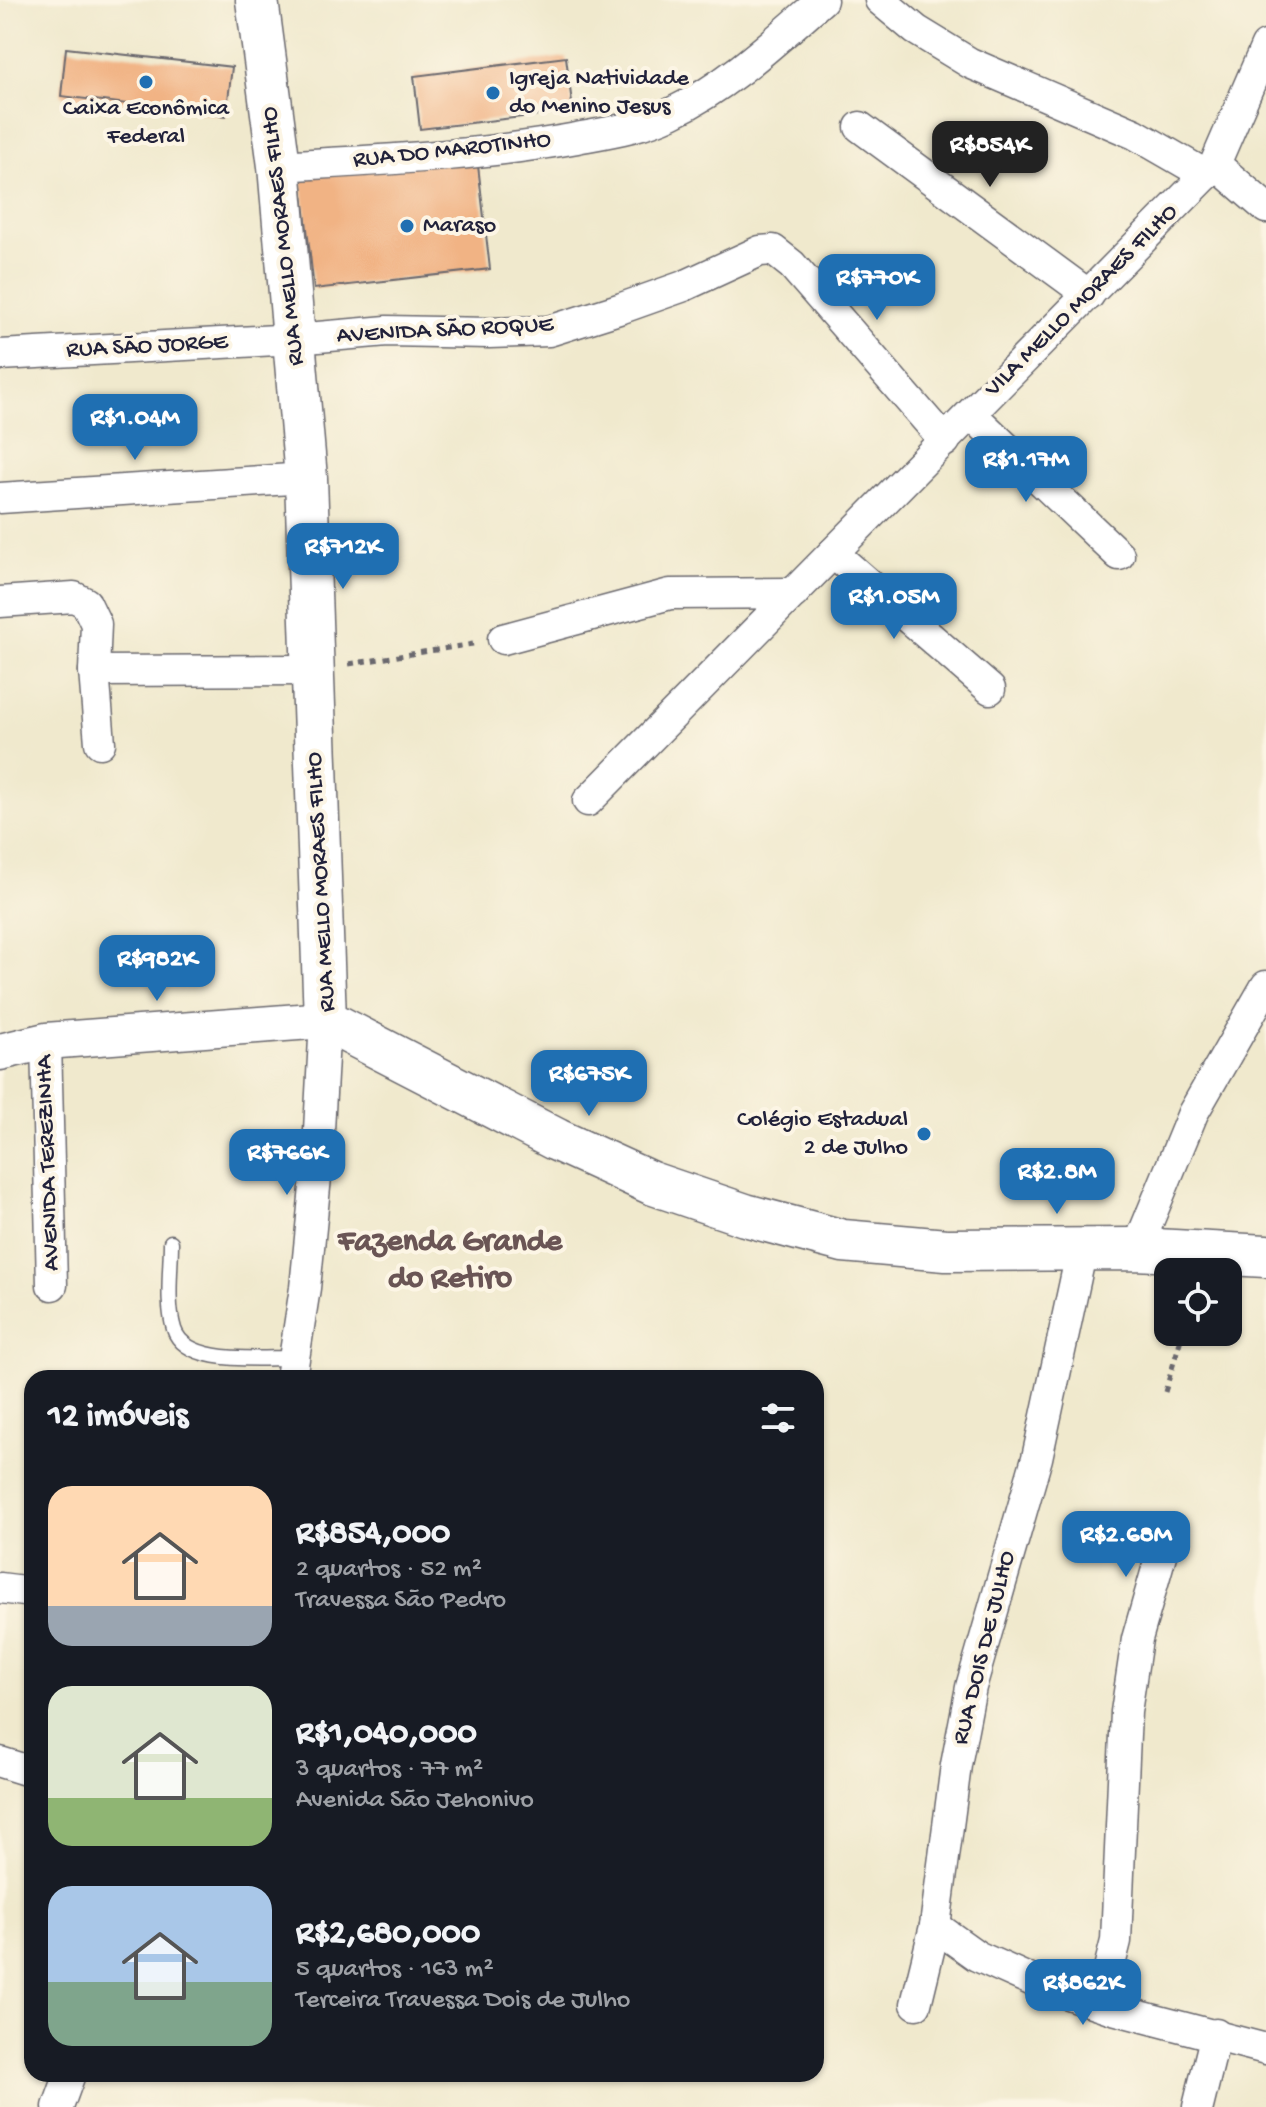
<!DOCTYPE html>
<html lang="pt">
<head>
<meta charset="utf-8">
<style>
  body { margin:0; font-family:"Gochi Hand",sans-serif; background:#20242c; color:#f1f3f6; height:100vh; display:flex; flex-direction:column; font-size:30px; white-space:nowrap }
  * { box-sizing:border-box; margin:0 }
  p { font-size:26px; color:#9ea1a6 }
  .icon { flex:none; width:44px; height:44px; fill:none; stroke:currentColor; stroke-width:2; stroke-linecap:round; stroke-linejoin:round }
  .map { position:relative; flex:1; overflow:hidden }
  .sheet { position:absolute; left:24px; top:1370px; width:800px; height:712px; display:flex; flex-direction:column; background:#171b24; border-radius:24px; box-shadow:0 2px 6px #0004 }
  .sheet>* { flex:none }
  .fabs { position:absolute; left:1154px; top:1258px; display:grid; gap:16px }
  .fabs a { display:grid; place-items:center; width:88px; height:88px; border-radius:16px; background:#171b24; box-shadow:0 2px 6px #0004; font-size:40px }
  .price { position:absolute; translate:-50% -68px; padding:0 18px; border-radius:16px; background:#1f6fb2; color:#fff; font-size:26px; line-height:52px; filter:drop-shadow(0 2px 4px #0008) }
  .price::after { content:''; position:absolute; left:50%; top:48px; width:24px; height:18px; margin-left:-12px; background:inherit; clip-path:polygon(0 0,100% 0,50% 100%) }
  .price.selected { background:#222; color:#fff }
  ul { padding:0; list-style:none }
  li { display:flex; align-items:center; gap:24px; height:200px; padding:0 24px }
  li span { display:grid; place-items:center; flex:none; width:224px; height:160px; border-radius:24px; color:#555 }
  li>.icon { margin-inline-start:auto }
  span .icon { width:96px; height:96px; fill:#fffc; stroke-width:1 }
  li b { font-size:34px }
  h2 { display:flex; justify-content:space-between; align-items:center; height:96px; padding:0 24px; font-size:34px }
  .map>svg:first-child { display:block }
</style>
</head>
<body>
<div class="map">
<svg width="1266" height="2107" viewBox="0 0 1266 2107">
  <rect width="100%" height="100%" fill="#fcf5e5"/>
  <filter id="ink" filterUnits="userSpaceOnUse"><feTurbulence type="fractalNoise" baseFrequency=".0125" numOctaves="2"/><feDisplacementMap in="SourceGraphic" scale="16" xChannelSelector="R" yChannelSelector="G"/><feConvolveMatrix kernelMatrix="1 2 1 2 8 2 1 2 1" color-interpolation-filters="sRGB"/></filter>
  <filter id="wash" filterUnits="userSpaceOnUse"><feTurbulence type="fractalNoise" baseFrequency=".006" numOctaves="4" result="noise"/><feDisplacementMap in="SourceGraphic" scale="32" xChannelSelector="R" yChannelSelector="G"/><feGaussianBlur stdDeviation="1.8" result="paint"/><feColorMatrix in="noise" values="0 0 0 0 0 0 0 0 0 0 0 0 0 0 0 0 0 1.4 0 .05"/><feComposite in="paint" operator="in"/></filter>
  <g filter="url(#wash)">
    <rect width="100%" height="100%" fill="#f0e9cd"/>
    <g id="blocks">
      <g fill="#f1b384">
        <polygon points="66,48 232,67 226,116 61,96"/>
        <polygon points="566,57 573,111 420,129 414,76"/>
        <polygon points="477,157 490,269 314,289 301,177"/>
      </g>
    </g>
  </g>
  <g filter="url(#ink)">
    <use href="#blocks" fill-opacity="0" stroke="#6a686e" stroke-width="2"/>
    <g fill="none" stroke-linecap="round" stroke-linejoin="round">
      <defs>
        <path id="service" d="M171,1242C171,1269 166,1303 174,1329C186,1367 262,1357 294,1358"/>
        <g id="minor">
          <polyline points="880,0 916,30 970,63 1135,134 1206,175"/>
          <polyline points="860,127 1089,295"/>
          <polyline points="1215,164 1266,208"/>
          <path d="M279,166C379,160 479,156 577,138C609,132 642,127 671,113C728,86 775,41 822,0"/>
          <polyline points="0,355 295,339 387,331 489,333 549,331 622,308 684,286 760,251 773,250 792,265 945,441"/>
          <polyline points="971,414 1119,555"/>
          <polyline points="0,498 306,478"/>
          <polyline points="833,553 990,689"/>
          <polyline points="0,602 74,597 86,603 96,624 94,671 100,743"/>
          <polyline points="503,639 670,594 794,593"/>
          <polyline points="94,671 312,670"/>
          <polyline points="588,801 1206,175 1215,164 1266,46"/>
          <polyline points="46,1041 52,1285"/>
          <polyline points="1137,1249 1193,1113 1266,986"/>
          <polyline points="291,1378 305,1288 317,1167 325,1020"/>
          <polyline points="0,1588 32,1592"/>
          <polyline points="0,1762 32,1772"/>
          <polyline points="935,1926 977,1956 1044,1986 1113,2009 1266,2049"/>
          <polyline points="916,2004 935,1926 956,1765 971,1687 1037,1458 1082,1249"/>
          <polyline points="1100,2004 1116,1941 1126,1712 1137,1639 1167,1534"/>
          <polyline points="58,2107 70,2074"/>
          <polyline points="1198,2107 1216,2034"/>
        </g>
        <polyline id="tertiary" points="0,1052 46,1041 325,1020"/>
        <polyline id="secondary" points="257,0 279,166 306,478 325,1020 557,1140 651,1183 745,1215 843,1241 946,1250 1137,1249 1266,1256"/>
      </defs>
      <use href="#service" stroke="#6a686e" stroke-width="17"/>
      <use href="#minor" stroke="#6a686e" stroke-width="33"/>
      <use href="#tertiary" stroke="#6a686e" stroke-width="39"/>
      <use href="#secondary" stroke="#6a686e" stroke-width="45"/>
      <g stroke="#6a686e" stroke-width="5" stroke-dasharray="6 6" stroke-linecap="butt">
        <polyline points="349,664 473,644"/>
        <polyline points="1165,1392 1183,1332"/>
      </g>
      <use href="#service" stroke="#fff" stroke-width="14"/>
      <use href="#minor" stroke="#fff" stroke-width="30"/>
      <use href="#tertiary" stroke="#fff" stroke-width="36"/>
      <use href="#secondary" stroke="#fff" stroke-width="42"/>
    </g>
  </g>
  <g fill="#1f6fb2" stroke="#fcf5e5" stroke-width="3">
    <circle cx="146" cy="82" r="8"/>
    <circle cx="493" cy="93" r="8"/>
    <circle cx="407" cy="226" r="8"/>
    <circle cx="924" cy="1134" r="8"/>
  </g>
  <g text-anchor="middle" dominant-baseline="central" stroke-width="8" stroke-linejoin="round" paint-order="stroke">
    <g font-size="24" fill="#22223b" stroke="#fcf5e5" text-anchor="start">
      <text x="509" y="79">Igreja Natividade<tspan x="509" dy="28">do Menino Jesus</tspan></text>
      <text x="146" y="109" text-anchor="middle">Caixa Econômica<tspan x="146" dy="28">Federal</tspan></text>
      <text x="423" y="226">Maraso</text>
      <text x="908" y="1120" text-anchor="end">Colégio Estadual<tspan x="908" dy="28">2 de Julho</tspan></text>
    </g>
    <g font-size="24" fill="#22223b" stroke="#fcf5e5">
      <text transform="translate(452 151) rotate(-6)">RUA DO MAROTINHO</text>
      <text transform="translate(284 236) rotate(-96)">RUA MELLO MORAES FILHO</text>
      <text transform="translate(1082 301) rotate(-45)">VILA MELLO MORAES FILHO</text>
      <text transform="translate(445 331) rotate(-3)">AVENIDA SÃO ROQUE</text>
      <text transform="translate(147 347) rotate(-3)">RUA SÃO JORGE</text>
      <text transform="translate(322 882) rotate(-93)">RUA MELLO MORAES FILHO</text>
      <text transform="translate(49 1163) rotate(-92)">AVENIDA TEREZINHA</text>
      <text transform="translate(985 1648) rotate(-76)">RUA DOIS DE JULHO</text>
    </g>
    <g font-size="32" font-weight="bold" fill="#6a5555" stroke="#fcf5e5">
      <text x="450" y="1243">Fazenda Grande<tspan x="450" dy="37">do Retiro</tspan></text>
    </g>
  </g>
</svg>
<div class="fabs">
<a><svg class="icon" aria-label="locate" viewBox="0 0 24 24"><circle cx="12" cy="12" r="6"/><path d="M12 2v4M12 18v4M2 12h4M18 12h4"/></svg></a>
</div>
<b class="price selected" style="left:990px;top:189px">R$854K</b>
<b class="price" style="left:877px;top:322px">R$770K</b>
<b class="price" style="left:135px;top:462px">R$1.04M</b>
<b class="price" style="left:1026px;top:504px">R$1.17M</b>
<b class="price" style="left:343px;top:591px">R$712K</b>
<b class="price" style="left:894px;top:641px">R$1.05M</b>
<b class="price" style="left:157px;top:1003px">R$982K</b>
<b class="price" style="left:589px;top:1118px">R$675K</b>
<b class="price" style="left:287px;top:1197px">R$766K</b>
<b class="price" style="left:1057px;top:1216px">R$2.8M</b>
<b class="price" style="left:1126px;top:1579px">R$2.68M</b>
<b class="price" style="left:1083px;top:2027px">R$862K</b>
<section class="sheet">
<h2>12 imóveis<svg class="icon" aria-label="filters" viewBox="0 0 24 24"><path d="M4 7h16M4 17h16"/><circle cx="9" cy="7" r="2"/><circle cx="15" cy="17" r="2"/></svg></h2>
<ul>
<li><span style="background:linear-gradient(#ffd9b3 75%,#9aa5b1 0)"><svg class="icon" aria-label="home" viewBox="0 0 24 24"><path d="M3 11l9-7 9 7M6 9v11h12V9"/></svg></span><div><b>R$854,000</b><p>2 quartos · 52 m²</p><p>Travessa São Pedro</p></div></li>
<li><span style="background:linear-gradient(#dfe7d0 70%,#8fb573 0)"><svg class="icon" aria-label="home" viewBox="0 0 24 24"><path d="M3 11l9-7 9 7M6 9v11h12V9"/></svg></span><div><b>R$1,040,000</b><p>3 quartos · 77 m²</p><p>Avenida São Jehonivo</p></div></li>
<li><span style="background:linear-gradient(#a9c7e8 60%,#7fa58c 0)"><svg class="icon" aria-label="home" viewBox="0 0 24 24"><path d="M3 11l9-7 9 7M6 9v11h12V9"/></svg></span><div><b>R$2,680,000</b><p>5 quartos · 163 m²</p><p>Terceira Travessa Dois de Julho</p></div></li>
</ul>
</section>
</div>
</body>
</html>
